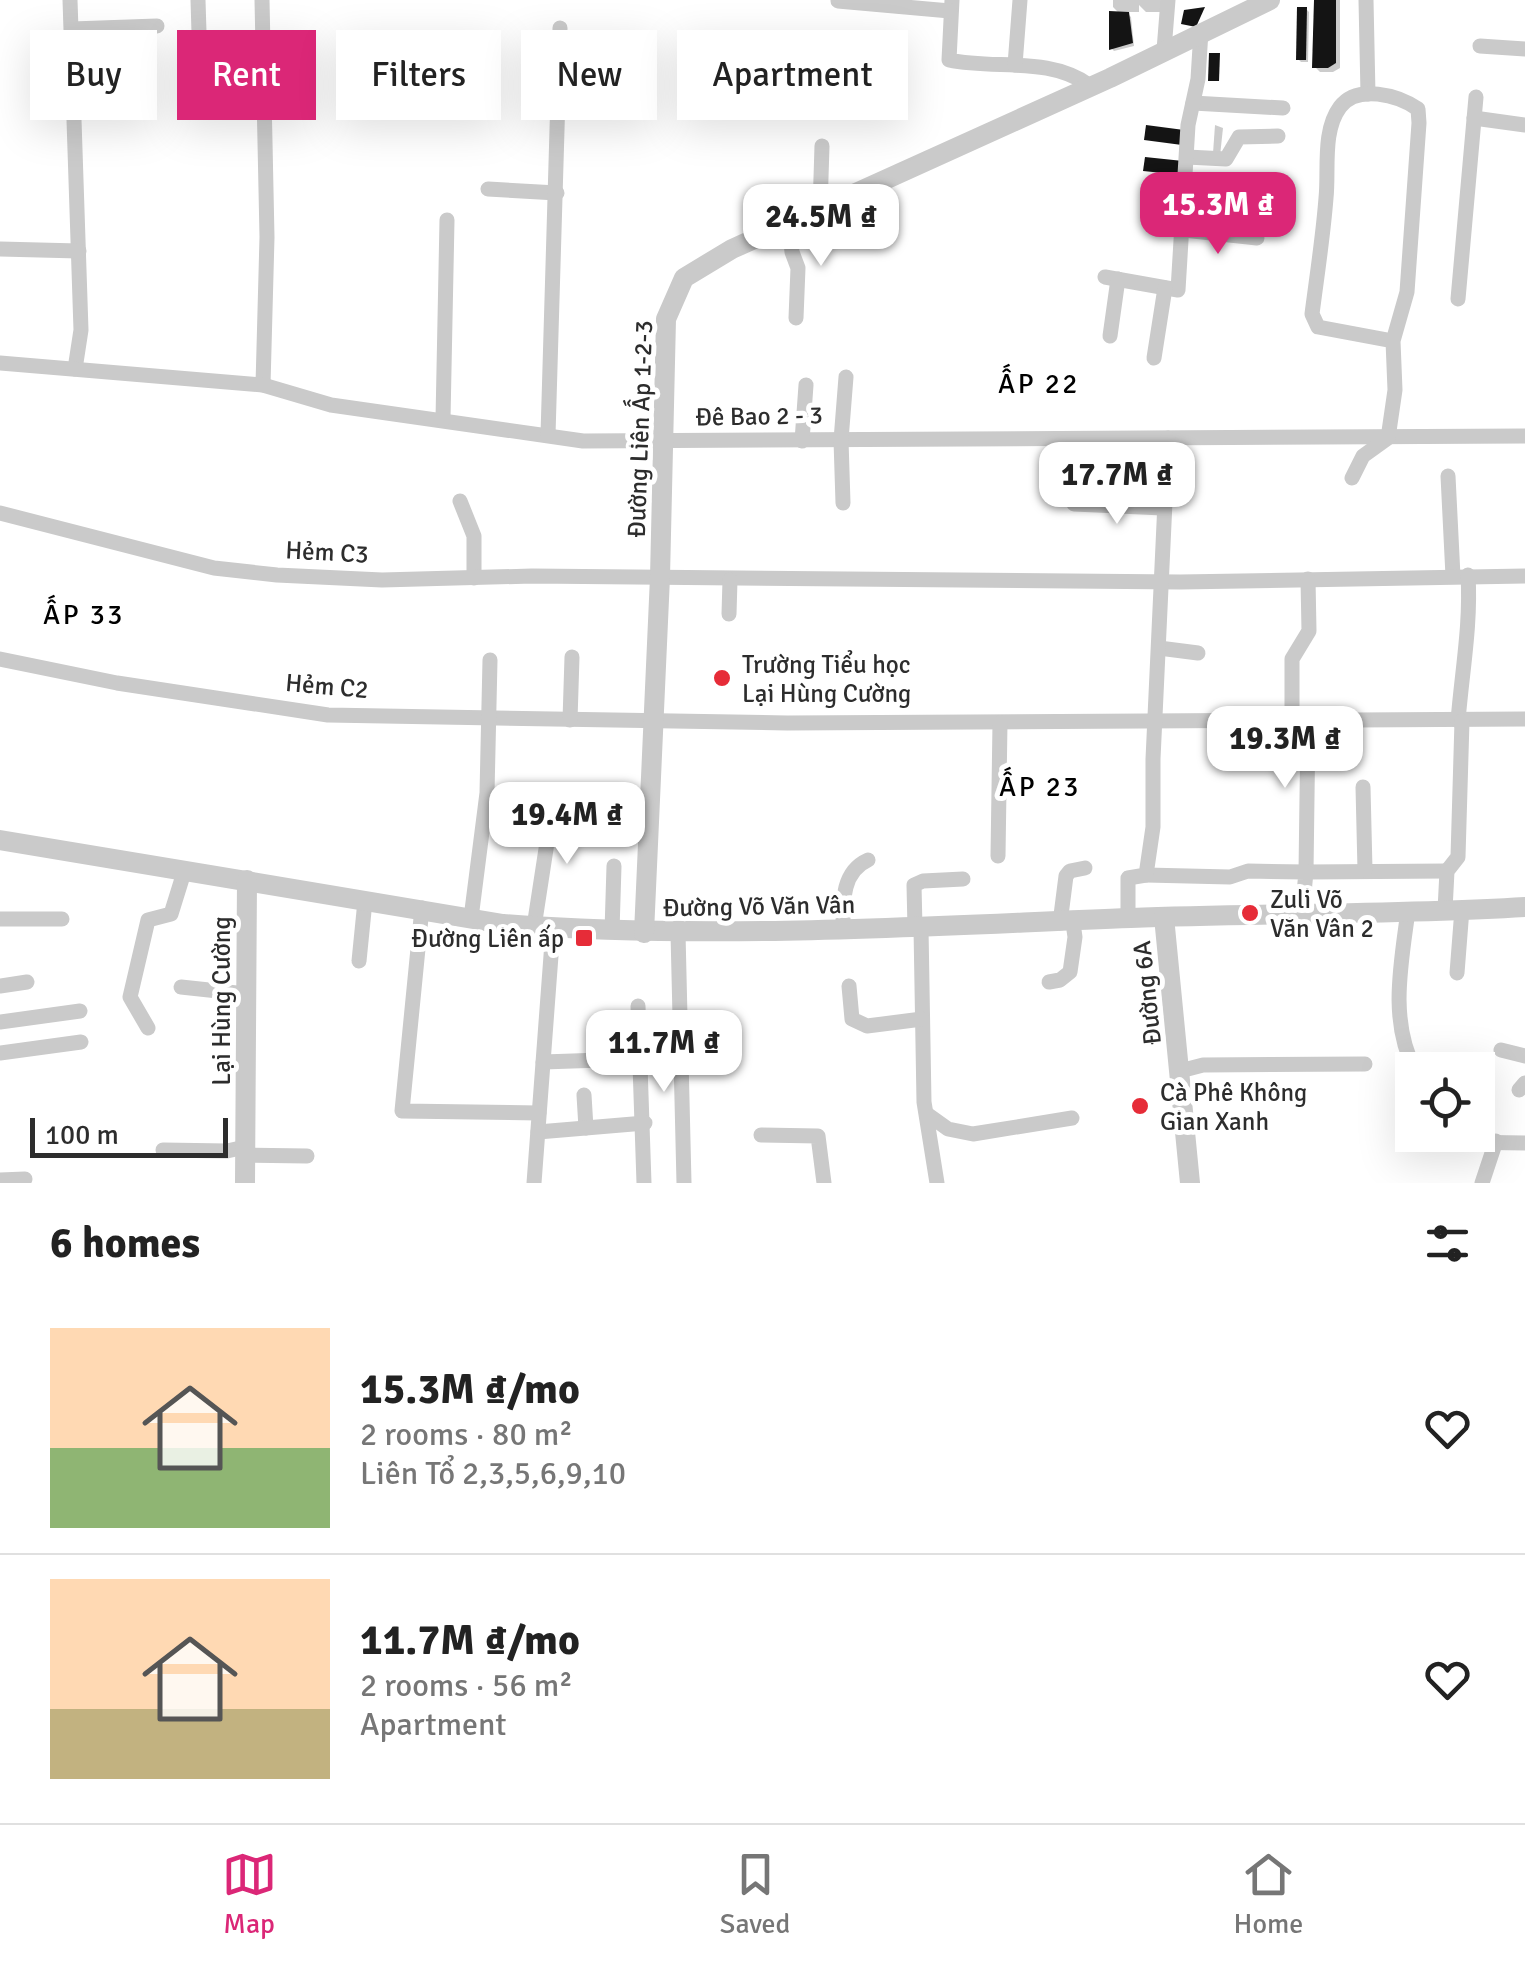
<!DOCTYPE html>
<html lang="en">
<head>
<meta charset="utf-8">
<style>
  body { margin:0; font-family:Signika,sans-serif; background:#f6f6f6; color:#222; height:100vh; display:flex; flex-direction:column; font-size:38px; white-space:nowrap }
  * { box-sizing:border-box; margin:0 }
  p { font-size:32px; color:#767676 }
  .icon { flex:none; width:55px; height:55px; fill:none; stroke:currentColor; stroke-width:2; stroke-linecap:round; stroke-linejoin:round }
  .map { position:relative; height:1183px; overflow:hidden }
  .details { display:flex; flex-direction:column; background:#fff; flex:1 }
  .details>* { flex:none }
  .guide { position:absolute; left:30px; top:30px; width:1000px; height:90px; display:flex; gap:20px }
  .buttons { position:absolute; left:1395px; top:1052px; display:grid; gap:20px }
  .buttons a { display:grid; place-items:center; width:100px; height:100px; border-radius:0px; background:#fff; box-shadow:0 10px 40px #0002; font-size:50px }
  .scale { position:absolute; left:30px; bottom:25px; width:198px; box-sizing:border-box; padding-left:10px; border:5px solid #2d2d2d; border-top:0; font-size:28px; line-height:35px; white-space:nowrap; color:#2d2d2d; -webkit-text-stroke:8px #fff; paint-order:stroke }
  .price { position:absolute; translate:-50% -85px; padding:0 22px; border-radius:20px; background:#fff; color:#222; font-size:32px; line-height:65px; filter:drop-shadow(0 2px 5px #0008) }
  .price::after { content:''; position:absolute; left:50%; top:60px; width:30px; height:22px; margin-left:-15px; background:inherit; clip-path:polygon(0 0,100% 0,50% 100%) }
  .price.active { background:#db2777; color:#fff }
  ul { padding:0; list-style:none }
  li { display:flex; align-items:center; gap:30px; height:250px; padding:0 50px }
  li+li { border-top:2px solid #e0e0e0 }
  li span { display:grid; place-items:center; flex:none; width:280px; height:200px; border-radius:0px; color:#555 }
  li>.icon { margin-inline-start:auto }
  span .icon { width:120px; height:120px; fill:#fffc; stroke-width:1 }
  li b { font-size:42px }
  h2 { display:flex; justify-content:space-between; align-items:center; height:120px; padding:0 50px; font-size:42px }
  .chip { padding:0 35px; border-radius:0px; background:#fff; box-shadow:0 10px 40px #0002; font-size:35px; line-height:90px }
  .chip.active { background:#db2777; color:#fff }
  .tab-bar { display:flex; justify-content:space-around; align-items:center; height:140px; border-top:2px solid #e0e0e0; background:#fff; font-size:28px; color:#767676 }
  .tab-bar a { display:grid; justify-items:center; gap:5px }
  .tab-bar .active { color:#db2777 }
  .map>svg:first-child { display:block }
</style>
</head>
<body>
<div class="map">
<svg width="1525" height="1183" viewBox="0 0 1525 1183">
  <rect width="100%" height="100%" fill="#fff"/>
  <g fill="#0003">
    <polygon points="1113,0 1170,0 1169,12 1146,12 1139,5 1139,12 1126,12 1131,17 1134,46 1114,51 1112,49 1120,14 1113,7"/>
    <polygon points="1316,0 1340,0 1340,68 1333,72 1320,72 1315,67"/>
    <polygon points="1306,9 1309,12 1308,62 1301,62 1298,59"/>
    <polygon points="1215,125 1223,128 1220,156 1213,153"/>
  </g>
  <g fill="#141414">
    <polygon points="1314,0 1336,0 1336,63 1328,68 1312,68"/>
    <polygon points="1205,7 1196,27 1181,24 1184,10"/>
    <polygon points="1297,7 1307,7 1306,60 1296,60"/>
    <polygon points="1109,11 1129,12 1133,43 1109,50"/>
    <polygon points="1209,53 1220,53 1219,81 1208,81"/>
    <polygon points="1146,125 1184,130 1182,145 1144,140"/>
    <polygon points="1145,157 1183,161 1182,175 1143,171"/>
  </g>
  <g fill="none" stroke-linecap="round" stroke-linejoin="round">
    <g stroke="#cacaca" stroke-width="15">
      <polyline points="70,0 81,330 75,369"/>
      <polyline points="198,0 201,96 210,108 263,106"/>
      <polyline points="262,0 267,237 263,385"/>
      <path d="M952,0L949,60C996,70 1048,56 1089,85"/>
      <polyline points="1366,0 1368,94"/>
      <polyline points="838,1 950,11"/>
      <polyline points="72,29 157,26"/>
      <polyline points="1480,46 1525,49"/>
      <polyline points="1164,50 1168,0"/>
      <polyline points="1015,65 1020,0"/>
      <polyline points="1193,103 1283,108"/>
      <polyline points="1474,118 1525,125"/>
      <polyline points="1187,157 1226,159 1239,137 1278,136"/>
      <polyline points="488,189 557,193"/>
      <polyline points="820,209 822,146"/>
      <polyline points="789,223 792,252 798,268 796,318"/>
      <polyline points="1184,230 1257,238"/>
      <polyline points="0,249 79,251"/>
      <polyline points="1105,277 1178,290 1188,125 1198,79 1201,31"/>
      <polyline points="1458,299 1476,97"/>
      <polyline points="1110,336 1118,279"/>
      <polyline points="1154,358 1165,288"/>
      <polyline points="0,363 263,385 331,405 583,441 1525,436"/>
      <polyline points="443,419 447,220"/>
      <polyline points="548,435 560,28"/>
      <polyline points="802,441 806,385"/>
      <polyline points="1448,476 1453,576"/>
      <path d="M1352,478L1363,456L1388,438L1395,390L1393,341L1407,292L1419,123L1418,109C1398,95 1357,84 1340,107C1322,131 1329,170 1326,198C1323,237 1317,275 1312,314L1318,327L1393,341"/>
      <polyline points="460,501 474,536 474,578"/>
      <polyline points="843,503 841,440 846,377"/>
      <polyline points="1074,504 1163,508"/>
      <polyline points="0,513 214,568 277,575 382,580 532,576 1180,582 1525,576"/>
      <polyline points="729,614 730,580"/>
      <polyline points="1159,648 1198,653"/>
      <polyline points="0,659 117,683 328,715 787,723 1525,719"/>
      <polyline points="570,720 572,657"/>
      <path d="M1458,721C1462,671 1471,625 1468,575"/>
      <polyline points="1292,722 1292,659 1309,631 1308,579"/>
      <polyline points="1308,722 1306,872 1447,871"/>
      <polyline points="1363,787 1365,870"/>
      <polyline points="998,856 1000,723"/>
      <polyline points="1146,875 1230,877 1248,871 1306,872 1302,914"/>
      <polyline points="422,908 402,1111 539,1113"/>
      <polyline points="1445,910 1447,871 1458,857 1462,721"/>
      <path d="M1408,911C1401,964 1389,1021 1415,1070"/>
      <polyline points="471,918 487,793 490,660"/>
      <polyline points="1128,918 1128,878 1146,875 1153,827 1153,759 1168,438"/>
      <polyline points="0,919 62,919"/>
      <polyline points="1060,923 1066,876 1070,871 1085,868"/>
      <polyline points="534,927 554,797"/>
      <polyline points="915,928 914,885 923,881 963,879"/>
      <polyline points="921,928 924,1102 937,1183"/>
      <path d="M843,929C843,904 841,872 868,860"/>
      <polyline points="612,931 614,866"/>
      <polyline points="678,933 684,1183"/>
      <polyline points="359,961 365,901"/>
      <polyline points="1457,973 1462,909"/>
      <polyline points="1049,982 1060,980 1070,972 1075,937 1073,923"/>
      <polyline points="0,986 27,982"/>
      <polyline points="849,986 852,1019 867,1026 922,1019"/>
      <polyline points="181,987 246,994"/>
      <polyline points="638,1006 644,1183"/>
      <polyline points="0,1022 80,1011"/>
      <polyline points="148,1028 130,997 148,920 171,914 185,869"/>
      <polyline points="1501,1050 1525,1056"/>
      <polyline points="0,1053 81,1042"/>
      <polyline points="543,1062 602,1060"/>
      <polyline points="1415,1069 1446,1066 1446,1070"/>
      <polyline points="1180,1071 1203,1065 1365,1064"/>
      <polyline points="1519,1090 1525,1083"/>
      <polyline points="584,1095 586,1128"/>
      <polyline points="927,1114 948,1129 973,1134 1072,1118"/>
      <polyline points="538,1132 645,1123"/>
      <polyline points="761,1135 818,1136 824,1183"/>
      <polyline points="1447,1135 1448,1140 1457,1142 1525,1143"/>
      <polyline points="163,1150 227,1151 245,1147"/>
      <polyline points="245,1155 307,1156"/>
      <polyline points="0,1180 25,1179"/>
      <polyline points="534,1183 553,929"/>
      <polyline points="1482,1183 1496,1141"/>
    </g>
    <g stroke="#cacaca" stroke-width="20">
      <path d="M0,840L503,924C713,940 920,926 1131,918C1262,913 1394,915 1525,907"/>
      <polyline points="1164,917 1190,1183"/>
      <polyline points="644,933 660,577 666,319 684,278 732,249 1110,78 1270,0"/>
      <polyline points="245,1183 247,880"/>
    </g>
  </g>
  <g fill="#e62c38" stroke="#fff" stroke-width="4">
    <circle cx="722" cy="678" r="10"/>
    <circle cx="1250" cy="913" r="10"/>
    <rect x="574" y="928" width="20" height="20" rx="5"/>
    <circle cx="1140" cy="1106" r="10"/>
  </g>
  <g text-anchor="middle" dominant-baseline="central" stroke-width="10" stroke-linejoin="round" paint-order="stroke">
    <g font-size="25" fill="#2d2d2d" stroke="#fff">
      <text transform="translate(759 416) rotate(-1)">Đê Bao 2 - 3</text>
      <text transform="translate(640 429) rotate(-88)">Đường Liên Ấp 1-2-3</text>
      <text transform="translate(327 552) rotate(3)">Hẻm C3</text>
      <text transform="translate(327 686) rotate(5)">Hẻm C2</text>
      <text transform="translate(759 906) rotate(-1)">Đường Võ Văn Vân</text>
      <text transform="translate(1147 993) rotate(-96)">Đường 6A</text>
      <text transform="translate(221 1001) rotate(-90)">Lại Hùng Cường</text>
    </g>
    <g font-size="25" fill="#2d2d2d" stroke="#fff" text-anchor="start">
      <text x="742" y="664">Trường Tiểu học<tspan x="742" dy="29">Lại Hùng Cường</tspan></text>
      <text x="1270" y="899">Zuli Võ<tspan x="1270" dy="29">Văn Vân 2</tspan></text>
      <text x="564" y="938" text-anchor="end">Đường Liên ấp</text>
      <text x="1160" y="1092">Cà Phê Không<tspan x="1160" dy="29">Gian Xanh</tspan></text>
    </g>
    <g font-size="28" letter-spacing="2.5" fill="#000" stroke="#fff">
      <text x="1039" y="384">ẤP 22</text>
      <text x="84" y="615">ẤP 33</text>
      <text x="1040" y="787">ẤP 23</text>
    </g>
  </g>
</svg>
<div class="buttons">
<a><svg class="icon" aria-label="locate" viewBox="0 0 24 24"><circle cx="12" cy="12" r="6"/><path d="M12 2v4M12 18v4M2 12h4M18 12h4"/></svg></a>
</div>
<div class="scale">100 m</div>
<b class="price active" style="left:1218px;top:257px">15.3M ₫</b>
<b class="price" style="left:821px;top:269px">24.5M ₫</b>
<b class="price" style="left:1117px;top:527px">17.7M ₫</b>
<b class="price" style="left:1285px;top:791px">19.3M ₫</b>
<b class="price" style="left:567px;top:867px">19.4M ₫</b>
<b class="price" style="left:664px;top:1095px">11.7M ₫</b>
<div class="guide">
<a class="chip">Buy</a>
<a class="chip active">Rent</a>
<a class="chip">Filters</a>
<a class="chip">New</a>
<a class="chip">Apartment</a>
</div>
</div>
<section class="details">
<h2>6 homes<svg class="icon" aria-label="filters" viewBox="0 0 24 24"><path d="M4 7h16M4 17h16"/><circle cx="9" cy="7" r="2"/><circle cx="15" cy="17" r="2"/></svg></h2>
<ul>
<li><span style="background:linear-gradient(#ffd9b3 60%,#8fb573 0)"><svg class="icon" aria-label="home" viewBox="0 0 24 24"><path d="M3 11l9-7 9 7M6 9v11h12V9"/></svg></span><div><b>15.3M ₫/mo</b><p>2 rooms · 80 m²</p><p>Liên Tổ 2,3,5,6,9,10</p></div><svg class="icon" aria-label="heart" viewBox="0 0 24 24"><path d="M12 20l-8-8c-3-5 5-10 8-4 3-6 11-1 8 4z"/></svg></li>
<li><span style="background:linear-gradient(#ffd9b3 65%,#c2b280 0)"><svg class="icon" aria-label="home" viewBox="0 0 24 24"><path d="M3 11l9-7 9 7M6 9v11h12V9"/></svg></span><div><b>11.7M ₫/mo</b><p>2 rooms · 56 m²</p><p>Apartment</p></div><svg class="icon" aria-label="heart" viewBox="0 0 24 24"><path d="M12 20l-8-8c-3-5 5-10 8-4 3-6 11-1 8 4z"/></svg></li>
</ul>
</section>
<nav class="tab-bar">
<a class="active"><svg class="icon" aria-label="map" viewBox="0 0 24 24"><path d="M3 6l6-2 6 2 6-2v14l-6 2-6-2-6 2zM9 4v14M15 6v14"/></svg>Map</a>
<a><svg class="icon" aria-label="saved" viewBox="0 0 24 24"><path d="M7 4h10v16l-5-4-5 4z"/></svg>Saved</a>
<a><svg class="icon" aria-label="home" viewBox="0 0 24 24"><path d="M3 11l9-7 9 7M6 9v11h12V9"/></svg>Home</a>
</nav>
</body>
</html>
